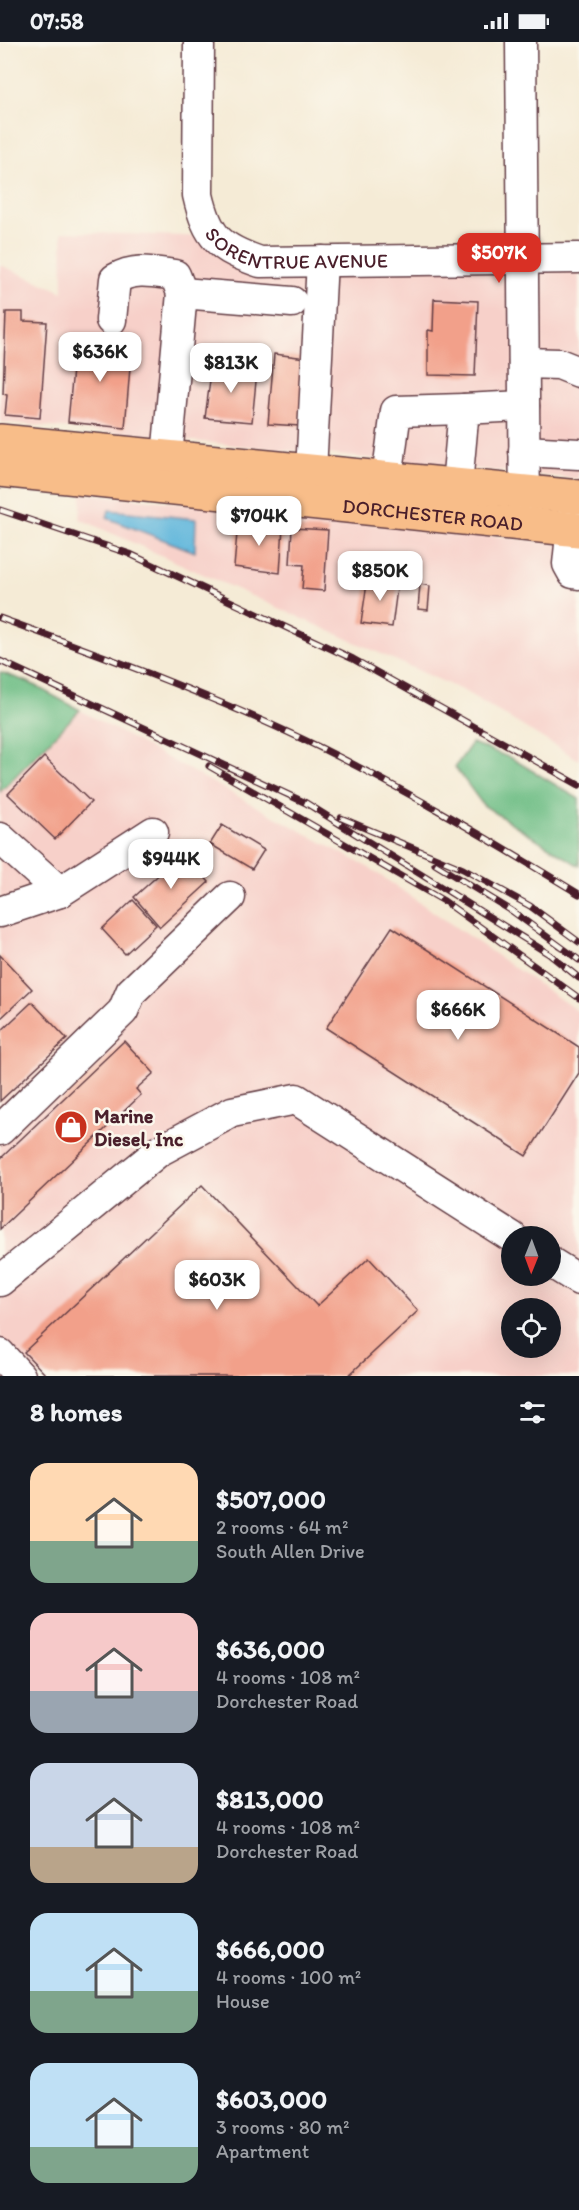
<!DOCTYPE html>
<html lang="en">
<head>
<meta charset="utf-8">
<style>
  body { margin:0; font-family:Itim,sans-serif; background:#20242c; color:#f1f3f6; height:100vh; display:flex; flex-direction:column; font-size:22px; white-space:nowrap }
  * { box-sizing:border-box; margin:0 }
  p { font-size:20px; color:#9ea1a6 }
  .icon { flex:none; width:33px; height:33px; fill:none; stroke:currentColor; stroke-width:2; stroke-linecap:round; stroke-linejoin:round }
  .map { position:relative; height:1334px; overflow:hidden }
  .drawer { display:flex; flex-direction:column; background:#171b24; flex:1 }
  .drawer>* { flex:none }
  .needle { width:39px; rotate:181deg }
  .fabs { position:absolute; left:501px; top:1184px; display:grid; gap:12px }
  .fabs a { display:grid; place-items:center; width:60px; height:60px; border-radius:50%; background:#171b24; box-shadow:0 6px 24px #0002; font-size:30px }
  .price { position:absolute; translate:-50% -51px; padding:0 14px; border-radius:12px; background:#fff; color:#222; font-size:20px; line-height:39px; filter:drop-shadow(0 2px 3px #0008) }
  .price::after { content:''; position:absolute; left:50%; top:36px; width:18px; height:14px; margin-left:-9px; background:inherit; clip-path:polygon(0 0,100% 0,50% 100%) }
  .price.active { background:#d93025; color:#fff }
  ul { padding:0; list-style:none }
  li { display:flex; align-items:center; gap:18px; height:150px; padding:0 30px }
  li span { display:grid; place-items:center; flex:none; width:168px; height:120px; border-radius:18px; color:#555 }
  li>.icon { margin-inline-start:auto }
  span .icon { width:72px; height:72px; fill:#fffc; stroke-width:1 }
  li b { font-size:26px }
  h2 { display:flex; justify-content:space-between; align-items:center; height:72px; padding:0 30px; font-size:26px }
  .status { display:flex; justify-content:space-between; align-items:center; height:42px; padding:0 30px; background:#171b24; direction:ltr }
  .status svg { height:16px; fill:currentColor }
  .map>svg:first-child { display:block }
</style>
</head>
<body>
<div class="status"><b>07:58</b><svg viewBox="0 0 49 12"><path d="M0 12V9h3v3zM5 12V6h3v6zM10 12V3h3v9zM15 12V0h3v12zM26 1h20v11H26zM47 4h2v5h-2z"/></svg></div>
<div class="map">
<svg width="579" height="1334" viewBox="0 0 579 1334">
  <rect width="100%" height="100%" fill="#fbf7ec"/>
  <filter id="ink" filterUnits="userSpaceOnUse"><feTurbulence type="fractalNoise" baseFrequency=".0167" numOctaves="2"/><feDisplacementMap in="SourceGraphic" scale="12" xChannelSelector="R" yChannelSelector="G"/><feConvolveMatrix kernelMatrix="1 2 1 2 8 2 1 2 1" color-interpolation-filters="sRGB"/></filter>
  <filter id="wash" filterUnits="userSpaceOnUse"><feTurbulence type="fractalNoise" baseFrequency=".008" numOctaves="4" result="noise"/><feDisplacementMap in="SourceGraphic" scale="24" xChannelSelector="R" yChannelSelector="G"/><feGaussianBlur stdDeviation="1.35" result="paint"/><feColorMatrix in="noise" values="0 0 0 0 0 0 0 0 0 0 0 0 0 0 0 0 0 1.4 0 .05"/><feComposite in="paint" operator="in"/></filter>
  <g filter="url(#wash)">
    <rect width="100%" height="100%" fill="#f5ebd6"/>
    <g fill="#f7d0c9" fill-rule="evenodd">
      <polygon points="62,190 214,195 235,211 579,216 579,437 0,380 0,223 63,250"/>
      <polygon points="82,451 579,503 579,718 464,649 80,477"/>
      <path d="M0,630L28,640L371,827L579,970V1334H0ZM512,1194H550V1233H512ZM512,1266H550V1305H512Z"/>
    </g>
    <g fill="#72bf88" stroke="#5e6f5a" stroke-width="1.5">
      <polygon points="0,630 28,640 80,668 0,750"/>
      <polygon points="472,701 513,717 579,757 579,824 483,763 455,725"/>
    </g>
    <polygon fill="#5eb6db" stroke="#546a83" stroke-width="1.5" points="109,468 196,477 195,510 107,476"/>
    <g id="blocks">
      <g fill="#f2a08a">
        <polygon points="434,257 478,259 475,334 428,333 428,288 433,289"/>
        <polygon points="6,270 23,270 23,279 47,280 40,376 5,373 7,353 3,352"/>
        <polygon points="76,295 132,301 125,386 68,380"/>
        <polygon points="274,312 306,316 300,384 268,382"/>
        <polygon points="212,323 257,329 252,380 205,376"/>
        <polygon points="238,480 283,485 280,531 234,525"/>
        <polygon points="292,486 328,488 324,549 302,547 304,523 290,522"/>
        <polygon points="368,535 398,539 392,585 361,581"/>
        <polygon points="420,542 430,544 428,568 418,567"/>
        <polygon points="44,715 91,760 55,797 8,752"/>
        <polygon points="222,783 264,808 252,827 210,802"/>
        <polygon points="183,811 209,840 160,885 134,855"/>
        <polygon points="133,858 156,883 125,912 102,887"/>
        <polygon points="392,885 579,1005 579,1031 526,1114 326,986"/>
        <polygon points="0,913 32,947 0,977"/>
        <polygon points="32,960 67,997 0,1059 0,990"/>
        <polygon points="124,999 154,1031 136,1047 141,1053 0,1187 0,1117"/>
        <polygon points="202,1143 317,1264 369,1216 418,1269 348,1334 47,1334 24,1310"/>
      </g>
    </g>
  </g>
  <g filter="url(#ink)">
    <use href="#blocks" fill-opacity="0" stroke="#643e45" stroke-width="1.5"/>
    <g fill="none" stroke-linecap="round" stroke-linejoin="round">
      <defs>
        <g id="minor">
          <path id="s1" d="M199,0L198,153C208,196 219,206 260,220L579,216"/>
          <polyline points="521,0 525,474"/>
          <polyline points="182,251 292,260"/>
          <path d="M111,278L115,237C135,225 153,230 175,233L182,251L167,415"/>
          <polyline points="524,321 559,322 579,330"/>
          <polyline points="524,409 579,412"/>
          <polyline points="311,429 322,219"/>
          <polyline points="387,437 396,369 464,367"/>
          <polyline points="457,443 464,367 524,364"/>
          <polyline points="574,464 568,522 573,531 579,532"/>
          <polyline points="0,796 60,850"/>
          <polyline points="0,870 60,850 153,790"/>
          <polyline points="0,1088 123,969 131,950 230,855"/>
          <polyline points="550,1220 579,1238"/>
          <polyline points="0,1239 159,1109 232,1070 296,1057 512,1195"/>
          <polyline points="0,1312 20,1334"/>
        </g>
        <g id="major">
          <polyline points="0,399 579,455"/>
          <path id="s2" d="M0,428L579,488"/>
        </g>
      </defs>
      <use href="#minor" stroke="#643e45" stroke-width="33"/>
      <use href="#major" stroke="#643e45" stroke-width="36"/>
      <use href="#minor" stroke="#fff" stroke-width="30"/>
      <use href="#major" stroke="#f8bd89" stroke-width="33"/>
      <defs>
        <g id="rail">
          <polyline points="0,468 130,512 353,617 579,743"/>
          <path d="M0,576C109,616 217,655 321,706C410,750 495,801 579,852"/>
          <polyline points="0,619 306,761 549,912 579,936"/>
          <polyline points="209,724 444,859 579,956"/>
          <polyline points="341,776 463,827 530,864 579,900"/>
          <polyline points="435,822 512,869 579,918"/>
        </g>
      </defs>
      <use href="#rail" stroke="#4a1f2b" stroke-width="7"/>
      <use href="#rail" stroke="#fbf7ec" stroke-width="4.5" stroke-dasharray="14" stroke-linecap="butt"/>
    </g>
  </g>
  <defs>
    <symbol id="shop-disc" viewBox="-11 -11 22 22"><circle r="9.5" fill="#c8321e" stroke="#fbf7ec"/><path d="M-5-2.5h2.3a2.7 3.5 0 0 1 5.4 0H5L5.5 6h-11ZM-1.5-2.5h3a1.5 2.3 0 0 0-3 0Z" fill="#fff"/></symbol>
  </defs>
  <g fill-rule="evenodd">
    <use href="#shop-disc" x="52" y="1066" width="38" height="38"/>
  </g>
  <g text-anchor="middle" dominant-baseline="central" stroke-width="5" stroke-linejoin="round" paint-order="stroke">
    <g font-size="20" fill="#4a1f2b" stroke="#fbf7ec">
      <text stroke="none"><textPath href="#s1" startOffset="284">SORENTRUE AVENUE</textPath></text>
      <text stroke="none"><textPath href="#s2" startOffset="435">DORCHESTER ROAD</textPath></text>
    </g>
    <g font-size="20" font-weight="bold" fill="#4a1f2b" stroke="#fbf7ec" text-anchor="start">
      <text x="94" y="1074">Marine<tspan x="94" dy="23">Diesel, Inc</tspan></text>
    </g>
  </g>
</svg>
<div class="fabs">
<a><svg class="needle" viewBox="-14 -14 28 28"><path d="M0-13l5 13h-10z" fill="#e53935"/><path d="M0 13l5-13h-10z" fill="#9ea1a6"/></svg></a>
<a><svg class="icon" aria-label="locate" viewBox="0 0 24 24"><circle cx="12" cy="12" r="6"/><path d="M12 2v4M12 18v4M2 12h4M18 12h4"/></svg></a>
</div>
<b class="price active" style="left:499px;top:242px">$507K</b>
<b class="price" style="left:100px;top:341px">$636K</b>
<b class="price" style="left:231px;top:352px">$813K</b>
<b class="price" style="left:259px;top:505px">$704K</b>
<b class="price" style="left:380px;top:560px">$850K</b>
<b class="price" style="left:171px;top:848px">$944K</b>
<b class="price" style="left:458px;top:999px">$666K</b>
<b class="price" style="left:217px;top:1269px">$603K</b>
</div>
<section class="drawer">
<h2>8 homes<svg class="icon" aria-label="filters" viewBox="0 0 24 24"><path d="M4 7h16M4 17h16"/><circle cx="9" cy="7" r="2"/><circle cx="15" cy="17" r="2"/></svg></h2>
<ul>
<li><span style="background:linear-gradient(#ffd9b3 65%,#7fa58c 0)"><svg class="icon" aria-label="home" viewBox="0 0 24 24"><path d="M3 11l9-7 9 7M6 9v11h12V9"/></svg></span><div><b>$507,000</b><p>2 rooms · 64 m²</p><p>South Allen Drive</p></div></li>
<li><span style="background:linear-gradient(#f6c9c9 65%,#9aa5b1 0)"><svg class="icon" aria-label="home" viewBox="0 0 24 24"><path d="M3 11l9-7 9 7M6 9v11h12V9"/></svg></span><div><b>$636,000</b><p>4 rooms · 108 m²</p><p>Dorchester Road</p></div></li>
<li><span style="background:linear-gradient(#c9d6e8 70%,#b9a48a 0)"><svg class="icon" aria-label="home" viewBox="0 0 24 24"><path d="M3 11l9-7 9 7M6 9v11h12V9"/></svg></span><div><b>$813,000</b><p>4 rooms · 108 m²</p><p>Dorchester Road</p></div></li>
<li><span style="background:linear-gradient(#bfe0f5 65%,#7fa58c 0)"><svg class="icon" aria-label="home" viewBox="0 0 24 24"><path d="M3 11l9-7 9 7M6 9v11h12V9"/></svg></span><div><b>$666,000</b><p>4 rooms · 100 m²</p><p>House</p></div></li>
<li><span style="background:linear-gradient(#bfe0f5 70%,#7fa58c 0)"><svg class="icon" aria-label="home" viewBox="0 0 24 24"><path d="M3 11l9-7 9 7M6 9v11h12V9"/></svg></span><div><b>$603,000</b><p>3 rooms · 80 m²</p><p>Apartment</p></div></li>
</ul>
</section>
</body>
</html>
